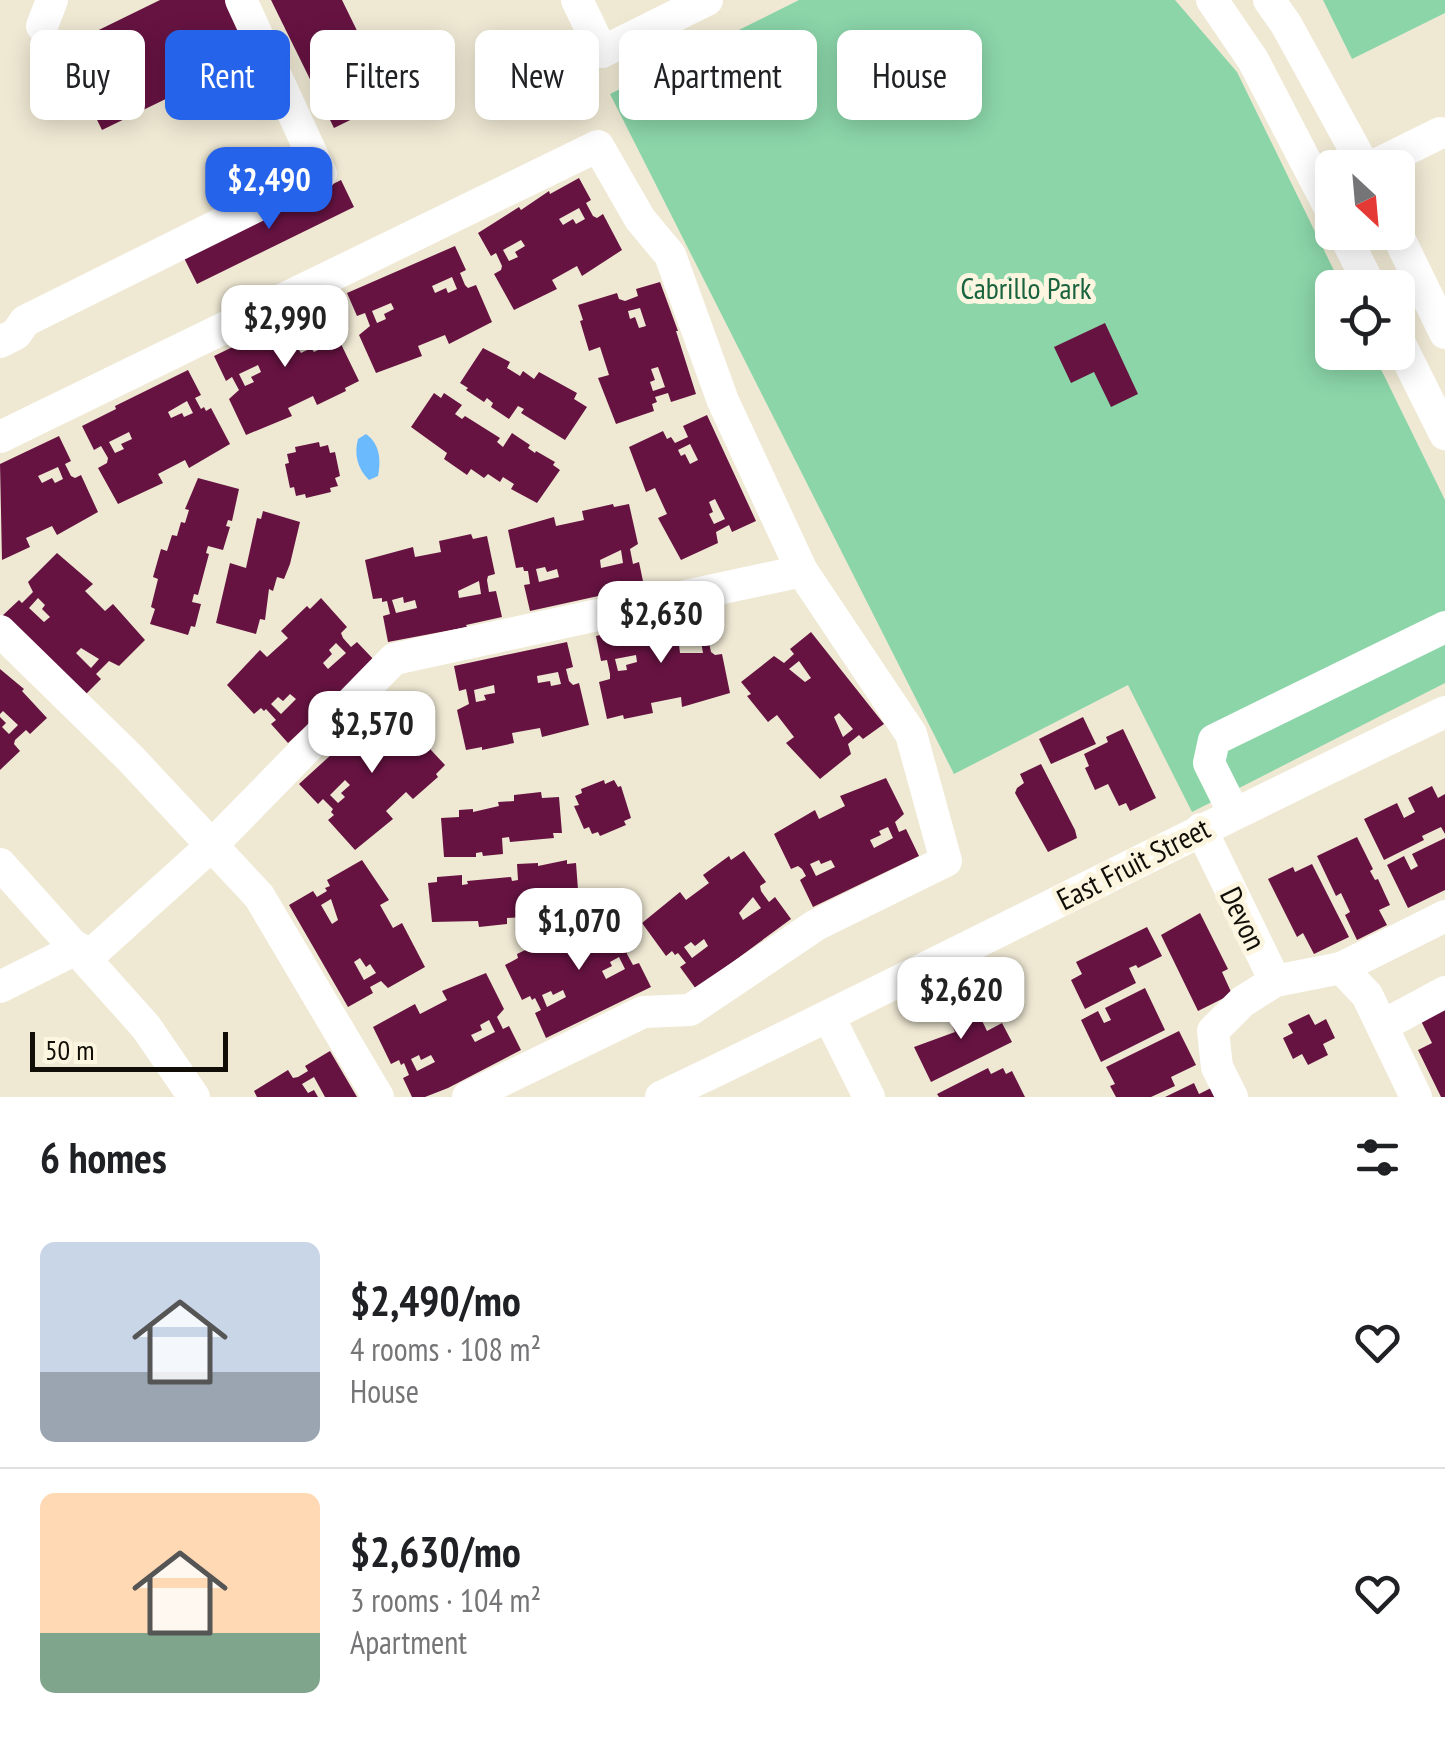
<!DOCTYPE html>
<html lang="en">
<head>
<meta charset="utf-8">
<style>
  body { margin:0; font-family:"PT Sans Narrow",sans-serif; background:#f6f6f6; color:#202124; height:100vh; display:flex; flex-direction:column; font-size:38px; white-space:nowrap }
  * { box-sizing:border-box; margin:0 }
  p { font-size:32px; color:#757577 }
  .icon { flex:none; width:55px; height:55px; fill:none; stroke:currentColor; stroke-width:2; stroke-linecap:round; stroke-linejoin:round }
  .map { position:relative; height:1097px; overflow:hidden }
  .side { display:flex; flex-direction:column; background:#fff; flex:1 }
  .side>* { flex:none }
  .guide { position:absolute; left:30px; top:30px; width:1385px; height:90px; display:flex; gap:20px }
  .needle { width:65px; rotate:154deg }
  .tools { position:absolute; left:1315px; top:150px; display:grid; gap:20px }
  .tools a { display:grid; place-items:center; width:100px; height:100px; border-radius:15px; background:#fff; box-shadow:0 5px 25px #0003; font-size:50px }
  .scale { position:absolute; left:30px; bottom:25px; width:198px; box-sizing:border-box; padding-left:10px; border:5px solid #110e08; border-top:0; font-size:28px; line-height:35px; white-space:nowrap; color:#110e08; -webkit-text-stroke:8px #fcf6e1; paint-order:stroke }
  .price { position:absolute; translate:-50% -85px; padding:0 22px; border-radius:20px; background:#fff; color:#222; font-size:32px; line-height:65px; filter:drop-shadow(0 2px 5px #0008) }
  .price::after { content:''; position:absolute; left:50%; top:60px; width:30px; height:22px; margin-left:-15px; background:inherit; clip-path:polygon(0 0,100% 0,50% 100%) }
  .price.on { background:#2563eb; color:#fff }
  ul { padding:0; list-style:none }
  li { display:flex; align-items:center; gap:30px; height:250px; padding:0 40px }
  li+li { border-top:2px solid #e0e0e0 }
  li span { display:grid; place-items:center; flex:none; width:280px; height:200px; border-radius:15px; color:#555 }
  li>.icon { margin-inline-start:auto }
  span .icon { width:120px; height:120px; fill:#fffc; stroke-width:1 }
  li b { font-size:42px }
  h2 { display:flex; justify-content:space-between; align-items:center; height:120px; padding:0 40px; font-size:42px }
  .pill { padding:0 35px; border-radius:15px; background:#fff; box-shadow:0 5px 25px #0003; font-size:35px; line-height:90px }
  .pill.on { background:#2563eb; color:#fff }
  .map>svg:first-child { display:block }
</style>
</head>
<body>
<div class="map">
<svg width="1445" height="1097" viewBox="0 0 1445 1097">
  <rect width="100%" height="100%" fill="#efe9d4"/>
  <g fill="#8bd5a9">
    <polygon points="799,0 1175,0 1237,72 1342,287 1332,288 1332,352 1373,353 1445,500 1445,683 1192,812 1128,685 954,774 610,94"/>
    <polygon points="1323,0 1445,0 1445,13 1352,59"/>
  </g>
  <path fill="#6abafd" d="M366,434C380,444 381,460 378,476L369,480C357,468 354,454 358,439Z"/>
  <g fill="#671342" fill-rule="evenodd">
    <polygon points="160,0 225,0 252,57 102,130 62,48"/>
    <polygon points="271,0 342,0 391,100 334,128"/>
    <path d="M579,178L591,200L586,203L593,216L597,218L603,214L622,250L582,276L577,266L552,280L557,289L514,310L494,274L501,270L502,266L496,253L491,256L478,233L519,207L521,210L549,191L550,194ZM579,208L585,219L576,224L573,219L563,225L559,219ZM521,240L525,246L515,252L518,257L509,261L503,250Z"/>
    <polygon points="341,180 354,207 197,284 184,258"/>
    <path d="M455,246L466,270L460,273L465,285L468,288L476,285L492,322L449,344L445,335L418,346L422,356L376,373L359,335L370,326L365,313L357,316L347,293ZM452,277L457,289L448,293L446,288L435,293L432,286ZM391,303L394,309L384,314L386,319L377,323L372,311Z"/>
    <path d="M660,282L678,331H676L696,394L671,402L668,393L655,397L657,402L652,404L654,411L616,424L598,378L609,375L600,347L589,351L580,321L583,320L578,305L617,293L619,299L625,301L638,296L636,289ZM640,308L646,326L639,328L635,317L630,319L628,311ZM658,367L665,387L653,391L650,382L655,380L651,369Z"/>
    <path d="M318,306L329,330L325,332L330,345L335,347L341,344L359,381L345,388L346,391L317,405L313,396L288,408L292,416L246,435L229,399L239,390L232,377L226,381L214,356ZM317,337L322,348L314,352L311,348L301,353L297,347ZM258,365L261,372L251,377L254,382L245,386L239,374Z"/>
    <polygon points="1105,323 1138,394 1111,407 1094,372 1071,383 1054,347"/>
    <polygon points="483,348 510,362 507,368 520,376 523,371 534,379 539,372 577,393 574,399 587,407 565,440 521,413 524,409 518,406 509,419 491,407 493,403 487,398 484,402 466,390 468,388 460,383"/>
    <path d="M188,370L201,395L195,398L201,409L204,407L206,411L211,408L230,444L189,468L185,460L158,474L163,483L118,504L98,468L107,463L108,458L101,446L94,450L82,426L116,409L115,406ZM187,401L193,413L184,417L182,413L171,418L168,412ZM129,432L132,439L121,444L124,449L115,453L109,442Z"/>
    <polygon points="434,393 441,398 444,393 462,405 455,414 462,419 465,416 500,438 497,442 503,447 512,433 530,445 528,448 535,453 536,451 555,462 553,465 560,470 537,503 511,489 514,484 503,477 500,482 488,474 484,478 471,469 467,475 444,459 447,453 411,427"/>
    <path d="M707,415L756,521L732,532L729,525L716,532L718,543L681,560L658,518L667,514L655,488L646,492L629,447L663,431L667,439L671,437L675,443L688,437L683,426ZM690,444L698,460L690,464L685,454L681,456L678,450ZM715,499L725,519L714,524L709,514L713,512L709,502Z"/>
    <path d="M59,436L71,461L65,464L71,476L75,478L81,475L98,512L57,535L52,526L26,538L30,547L2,560L0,464ZM58,467L63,479L55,483L52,478L42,483L38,476Z"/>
    <polygon points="319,442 320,447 328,445 330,453 335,452 340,476 335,478 338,486 330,488 331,492 306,498 305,494 296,496 294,487 290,488 285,464 289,463 287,454 296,452 295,447"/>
    <polygon points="198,478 239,489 232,521 228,520 226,526 230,527 223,550 208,546 206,553 209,554 198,595 194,594 192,602 201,604 195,627 191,626 188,635 150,624 155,609 151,607 158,579 153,577 161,549 167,551 172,535 177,536 181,522 185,523 189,510 185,509"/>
    <path d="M613,504L614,507L629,504L638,544L630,549L633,564L639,562L644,586L530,611L524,585L530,584L528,571H524L523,567L516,568L508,530L554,517L556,526L584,520L582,511ZM621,550L623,563L601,568L600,560ZM545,567L547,572L557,569L559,577L539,582L536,569Z"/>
    <polygon points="263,511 300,522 290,564 284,579 277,577 273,591 269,589 265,620 260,619 256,634 216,623 230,563 246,568 257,518 261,519"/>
    <path d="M471,534L473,539L487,536L495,574L488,576L487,580L489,592L496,591L502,617L466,625L467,627L388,642L383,616L390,614L387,601L382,602V598L373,599L365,560L413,547L415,557L441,552L439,541ZM479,581L481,594L459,598L458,591ZM403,597L404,603L415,600L417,608L396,613L392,600Z"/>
    <path d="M57,553L93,584L85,591L105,611L113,604L145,640L119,666L109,661L96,674L101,679L82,698L1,617L19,600L22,603L33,592L28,582ZM38,598L45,605L42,609L50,617L44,622L29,608ZM81,648L99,659L91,668L76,653Z"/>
    <path d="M321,598L347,627L341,633L343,638L351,647L357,642L376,662L288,743L271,724L276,720L266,709L264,711L261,708L254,714L227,685L260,650L267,657L288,638L281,631L307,606L310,609ZM336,643L346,653L328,669L323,663L332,654L329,650ZM290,694L296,699L281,714L271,704L278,697L283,701Z"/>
    <path d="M710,612L715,637L708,638L711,652L715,655L722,654L730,693L682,707L681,697L651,703L653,713L624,719L623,715L607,719L599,682L610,679V674L607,660L601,661L596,636ZM701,641L703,653H680L679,645ZM636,655L637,662L626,665L627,670L618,671L615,659Z"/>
    <path d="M811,632L884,724L863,739L859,735L848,744L851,754L820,779L786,743L794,737L777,715L768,722L747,696L751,694L741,682L774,656L784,663L794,654L790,649ZM799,661L811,678L805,682L789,669ZM839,713L853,729L843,737L834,717Z"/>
    <path d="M567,642L573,667L566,669L569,681L573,685L579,683L589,725L542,737L540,728L512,733L514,743L482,750V747L466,750L457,710L469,704L466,689L459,691L454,666ZM558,672L561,684L551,686L550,681L538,683L537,676ZM494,685L495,693L484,695L486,700L476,702L474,690Z"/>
    <polygon points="0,669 24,689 22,691 47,718 30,734 26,730 15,740 14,744 20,751 0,770 0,717 6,723 2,727 9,734 18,725 3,711 0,714"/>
    <path d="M388,703L406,722L400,728L409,739L417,735L445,765L436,774L438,777L413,799L406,792L386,811L393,819L355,850L328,820L334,815L331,812L333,809L323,799L318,804L299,784ZM393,734L402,743L394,750L391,747L382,755L377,749ZM345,780L350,785L341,793L345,797L338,803L330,795Z"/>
    <polygon points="1083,717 1096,744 1051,764 1039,739"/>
    <polygon points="1123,729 1156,798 1130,811 1126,803 1119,806 1108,784 1095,790 1085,768 1089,766 1084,754 1108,742 1106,737"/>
    <polygon points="1041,764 1075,830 1077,838 1048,852 1015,793 1017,788 1024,783 1020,774"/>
    <path d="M886,778L904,814L895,822L899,832L906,829L919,856L813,907L800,880L806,876L802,869L798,866L791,869L774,834L815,810L819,819L845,806L840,796ZM888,827L893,838L874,848L870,840L881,835L879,831ZM819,860L821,864L831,860L835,867L816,876L810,864Z"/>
    <polygon points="604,780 605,784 614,780 618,787 621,786 631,818 624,821 626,825 600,836 598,832 592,834 589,827 584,829 574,806 579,805 575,796 582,793 581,789"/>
    <polygon points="1432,786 1438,798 1445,794 1445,834 1441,827 1422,836 1424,840 1384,860 1364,819 1397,803 1404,818 1415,812 1408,798"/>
    <polygon points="541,792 542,798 559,797 562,833 553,833 554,838 510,842 509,837 502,838 503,854 483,856 482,852 476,853 476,857 444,857 441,818 459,817 459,810 473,809 473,812 499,806 498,802 514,801 514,795"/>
    <polygon points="1357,837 1373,869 1370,871 1375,880 1378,879 1390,905 1379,910 1387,925 1357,940 1345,915 1350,912 1341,893 1336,896 1317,856"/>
    <polygon points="1445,838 1445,890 1408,908 1387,865 1404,856 1411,870 1418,866 1412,854"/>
    <path d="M744,851L766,882L760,886L761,891L769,902L775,897L791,919L696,989L680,967L686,963L678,953L675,955L672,951L666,956L642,923L680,892L686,900L709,883L703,875L729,856L731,860ZM753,897L761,908L743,920L739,913ZM704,939L708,946L692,958L684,947L691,942L695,946Z"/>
    <path d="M362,860L389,900L380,905L393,928L402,923L425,967L388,988L381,981L370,987L373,993L348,1007L289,905L313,891L317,897L327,891L325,888L330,886L327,880ZM331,899L338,920L332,924L321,905ZM360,958L366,967L370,964L376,973L364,980L354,962Z"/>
    <polygon points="567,860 567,864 576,863 579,903 549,909 549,905 535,907 535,909 522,910 523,917 507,918 507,924 479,927 478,921 432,922 428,883 437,882 437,877 462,875 462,885 468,884 467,881 511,877 512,881 518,880 517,864 538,863 538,866"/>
    <polygon points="1312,864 1349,937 1314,954 1303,933 1297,937 1268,879 1293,867 1295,872"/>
    <path d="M618,910L634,944L627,948V954L633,965L639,963L651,987L546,1038L535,1013L541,1010L535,998L532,1000L530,996L522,1000L505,965L518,958L517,954L546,940L550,949L576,936L572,927L601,913L603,917ZM619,957L625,969L606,979L602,971L612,966L610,962ZM563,990L566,997L547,1007L542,995L551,991L553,995Z"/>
    <polygon points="1200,913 1228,969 1222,972 1232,994 1198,1011 1161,935"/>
    <polygon points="1147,927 1162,956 1138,968 1136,965 1129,968 1136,983 1085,1009 1071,980 1082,974 1076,962"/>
    <path d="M486,973L504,1009L497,1017L503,1029L509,1026L521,1050L448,1088L425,1097H412L403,1078L409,1075L404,1063L401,1065L399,1060L391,1064L373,1027L415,1004L420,1014L447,1000L442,991ZM489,1020L495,1032L475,1042L471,1035L482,1030L480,1025ZM419,1055L421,1060L431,1055L435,1062L417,1071L411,1059Z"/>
    <polygon points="1145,988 1165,1030 1101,1062 1081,1020 1098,1011 1104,1023 1111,1020 1105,1008"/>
    <polygon points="971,998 987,1031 1002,1023 1012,1042 931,1082 914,1047 955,1032 945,1011"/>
    <polygon points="1445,1009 1445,1097 1441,1097 1418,1050 1432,1043 1421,1021"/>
    <polygon points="1309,1014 1315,1025 1326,1019 1335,1038 1323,1044 1328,1055 1308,1065 1302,1054 1293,1059 1283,1038 1293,1033 1288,1024"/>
    <polygon points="1179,1031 1196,1065 1171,1077 1175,1086 1151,1097 1116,1097 1110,1086 1115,1084 1106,1067"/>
    <polygon points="330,1051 357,1097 325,1097 314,1077 302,1084 308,1093 314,1090 318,1097 257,1097 254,1091 288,1070 293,1078 298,1077 308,1071 305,1066"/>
    <polygon points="988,1068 991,1074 1003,1068 1006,1074 1012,1071 1025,1097 939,1097 937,1094"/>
    <polygon points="1194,1083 1199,1094 1213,1087 1218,1097 1165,1097"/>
  </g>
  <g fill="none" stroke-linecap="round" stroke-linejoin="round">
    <g stroke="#fff" stroke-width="32">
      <polyline points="577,0 602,52 707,0"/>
      <polyline points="1212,0 1253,60 1332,212"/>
      <polyline points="1269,0 1286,24 1365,168"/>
      <polyline points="42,26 52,0"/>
      <polyline points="1369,168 1440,133"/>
      <polyline points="1343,232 1371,288"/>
      <polyline points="1396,232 1445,333"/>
      <polyline points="1398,340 1445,434"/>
      <polyline points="0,342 16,334 25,321 321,174 241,0"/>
      <polyline points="0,437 598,146 640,219 670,255 723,401 802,571 911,734 946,861 816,925 690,1010 643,1012 468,1097"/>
      <polyline points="0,631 131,759 259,896 378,1097"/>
      <polyline points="1234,813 1209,763 1214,740 1445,627"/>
      <polyline points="1201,829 1275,981"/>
      <polyline points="0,864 146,1027 194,1097"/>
      <polyline points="87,958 211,846 394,659 802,571"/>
      <polyline points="1341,968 1445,916"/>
      <polyline points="0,987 78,948"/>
      <polyline points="829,1017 869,1097"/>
      <polyline points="1382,1026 1445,992"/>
      <path d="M661,1097C924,972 1182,837 1445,712"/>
      <polyline points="1232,1097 1217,1067 1213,1031 1242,1002 1275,981 1341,968 1367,995 1416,1097"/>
    </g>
  </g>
  <g text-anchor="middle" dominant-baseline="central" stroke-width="10" stroke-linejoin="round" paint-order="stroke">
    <g font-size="30" fill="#19633e" stroke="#fcf6e1">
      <text x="1026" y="287">Cabrillo Park</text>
    </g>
    <g font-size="30" fill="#110e08" stroke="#fcf6e1">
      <text transform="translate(1133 863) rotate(-27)">East Fruit Street</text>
      <text transform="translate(1244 918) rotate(64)">Devon</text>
    </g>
  </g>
</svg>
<div class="tools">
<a><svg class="needle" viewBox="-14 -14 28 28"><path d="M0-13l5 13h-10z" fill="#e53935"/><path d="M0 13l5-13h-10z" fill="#757577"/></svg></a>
<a><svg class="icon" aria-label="locate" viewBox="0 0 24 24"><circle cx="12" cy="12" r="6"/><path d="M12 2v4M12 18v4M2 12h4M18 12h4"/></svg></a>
</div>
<div class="scale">50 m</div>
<b class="price on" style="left:269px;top:232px">$2,490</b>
<b class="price" style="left:285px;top:370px">$2,990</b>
<b class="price" style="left:661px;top:666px">$2,630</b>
<b class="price" style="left:372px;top:776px">$2,570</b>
<b class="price" style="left:579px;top:973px">$1,070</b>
<b class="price" style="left:961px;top:1042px">$2,620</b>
<div class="guide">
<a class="pill">Buy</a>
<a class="pill on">Rent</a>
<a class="pill">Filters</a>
<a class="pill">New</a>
<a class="pill">Apartment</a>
<a class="pill">House</a>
</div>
</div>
<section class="side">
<h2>6 homes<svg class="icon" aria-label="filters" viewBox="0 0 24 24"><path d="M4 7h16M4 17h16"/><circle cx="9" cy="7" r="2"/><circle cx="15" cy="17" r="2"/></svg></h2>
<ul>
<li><span style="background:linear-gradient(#c9d6e8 65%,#9aa5b1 0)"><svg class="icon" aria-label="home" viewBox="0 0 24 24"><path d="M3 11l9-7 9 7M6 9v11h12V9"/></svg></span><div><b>$2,490/mo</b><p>4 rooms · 108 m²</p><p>House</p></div><svg class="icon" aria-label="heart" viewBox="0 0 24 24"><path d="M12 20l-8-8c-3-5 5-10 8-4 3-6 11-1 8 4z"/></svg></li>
<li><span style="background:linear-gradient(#ffd9b3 70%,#7fa58c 0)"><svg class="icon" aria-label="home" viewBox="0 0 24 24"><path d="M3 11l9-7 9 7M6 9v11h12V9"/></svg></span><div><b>$2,630/mo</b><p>3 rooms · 104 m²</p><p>Apartment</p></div><svg class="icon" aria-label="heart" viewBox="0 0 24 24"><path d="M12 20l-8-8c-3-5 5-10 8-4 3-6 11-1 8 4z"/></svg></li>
</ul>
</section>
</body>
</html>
